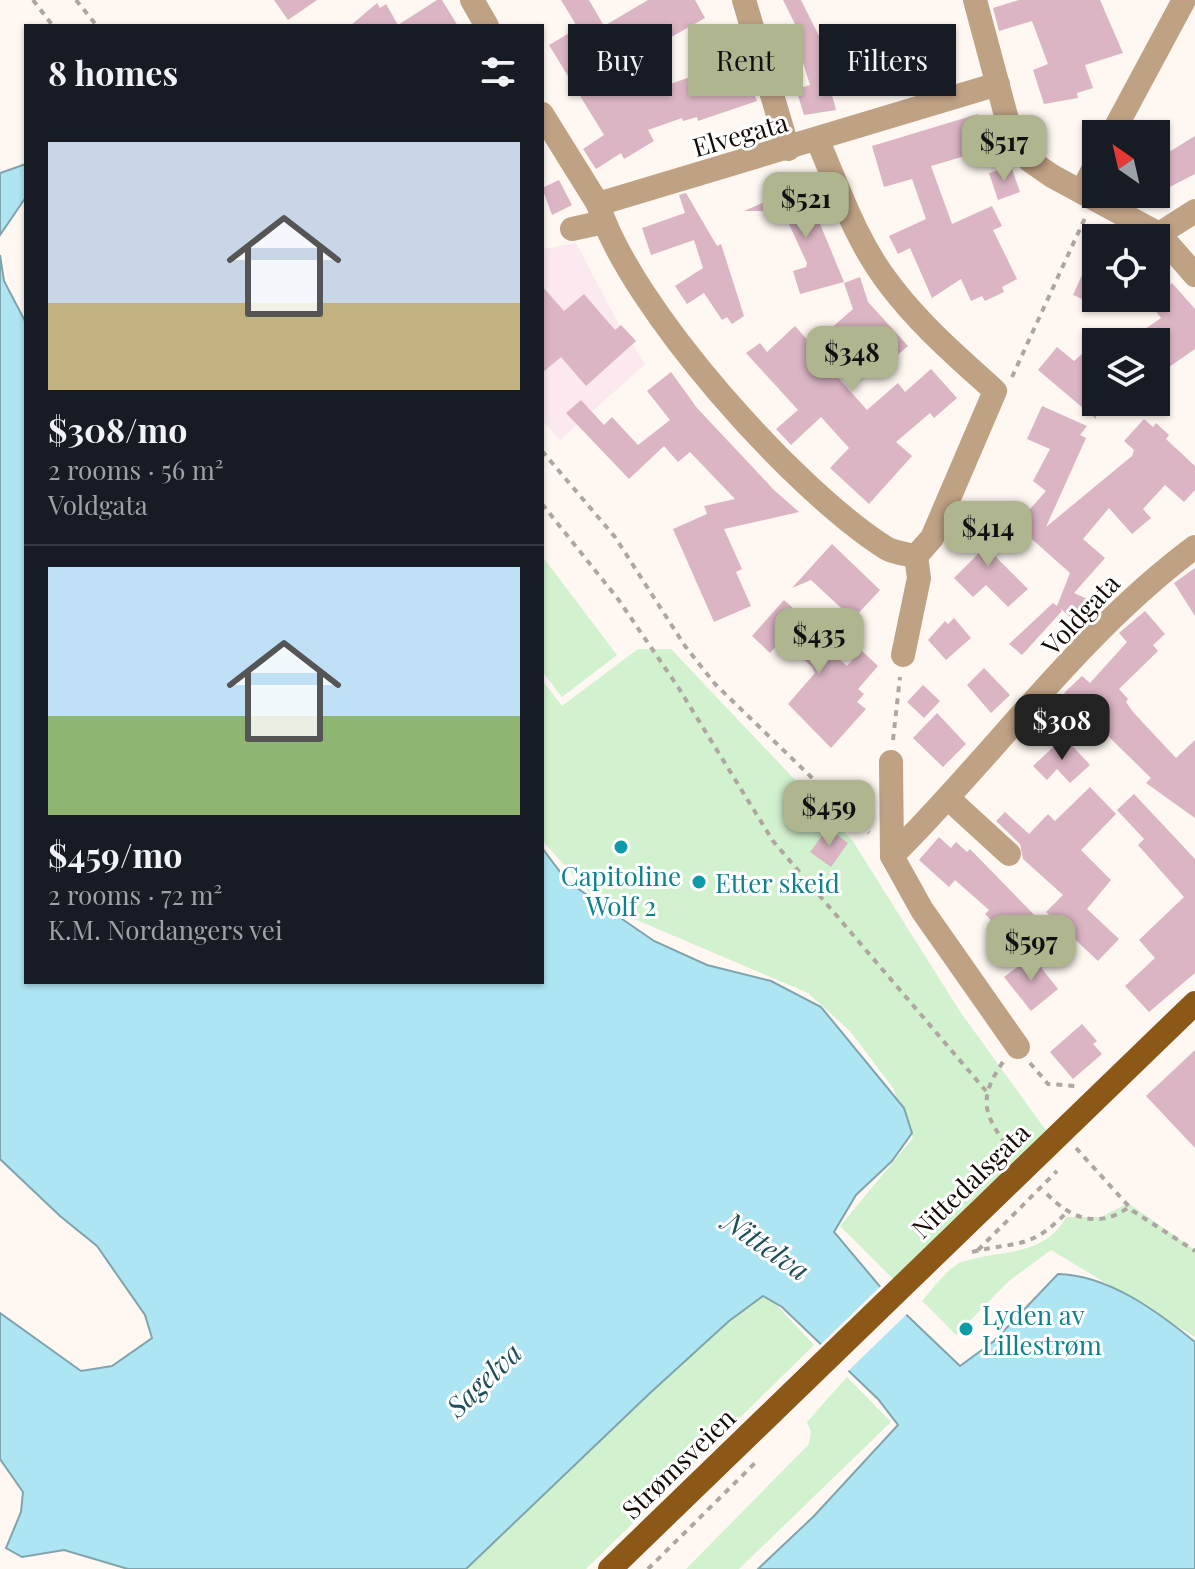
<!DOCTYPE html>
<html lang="en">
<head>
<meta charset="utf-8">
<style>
  body { margin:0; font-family:"Playfair Display",serif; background:#242831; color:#f1f3f6; height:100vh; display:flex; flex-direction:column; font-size:30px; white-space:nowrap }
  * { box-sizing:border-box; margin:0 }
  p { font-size:26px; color:#9ea1a6 }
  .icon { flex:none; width:44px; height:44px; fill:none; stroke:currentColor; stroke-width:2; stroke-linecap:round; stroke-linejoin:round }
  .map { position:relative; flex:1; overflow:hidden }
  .details { position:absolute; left:24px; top:24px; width:520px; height:960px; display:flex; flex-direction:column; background:#171b24; border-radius:0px; box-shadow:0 2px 6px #0004 }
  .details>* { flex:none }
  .guide { position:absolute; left:568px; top:24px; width:506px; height:72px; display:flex; gap:16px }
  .needle { width:52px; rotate:326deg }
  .controls { position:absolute; left:1082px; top:120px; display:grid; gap:16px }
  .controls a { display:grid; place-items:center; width:88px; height:88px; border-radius:0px; background:#171b24; box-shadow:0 2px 6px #0004; font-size:40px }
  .price { position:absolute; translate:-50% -68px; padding:0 18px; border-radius:16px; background:#aeb58f; color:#111; font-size:26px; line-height:52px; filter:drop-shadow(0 2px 4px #0008) }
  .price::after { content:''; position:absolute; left:50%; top:48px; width:24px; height:18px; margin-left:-12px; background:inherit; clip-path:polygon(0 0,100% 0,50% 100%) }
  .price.selected { background:#222; color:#fff }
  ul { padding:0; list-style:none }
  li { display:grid; align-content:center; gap:16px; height:424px; padding:0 24px }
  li+li { border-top:2px solid #363941 }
  li span { display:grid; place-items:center; height:248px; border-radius:0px; color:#555 }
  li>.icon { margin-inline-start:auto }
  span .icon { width:144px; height:144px; fill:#fffc; stroke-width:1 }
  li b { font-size:34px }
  h2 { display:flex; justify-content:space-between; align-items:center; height:96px; padding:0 24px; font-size:34px }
  .pill { padding:0 28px; border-radius:0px; background:#171b24; box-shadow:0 2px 6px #0004; font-size:28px; line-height:72px }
  .pill.selected { background:#aeb58f; color:#111 }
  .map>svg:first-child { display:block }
</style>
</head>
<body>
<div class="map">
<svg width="1195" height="1569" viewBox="0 0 1195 1569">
  <rect width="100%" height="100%" fill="#fef7f2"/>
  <polygon fill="#fce8ef" points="576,243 619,325 636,341 633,345 645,364 560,440 542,420 542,249"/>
  <g fill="#d2f1ce">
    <polygon points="542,556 617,655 562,697 542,671"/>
    <polygon points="638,649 671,649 852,840 961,1013 1050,1136 896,1282 840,1226 913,1138 893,1088 850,1031 808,993 599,904 542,840 542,680 562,706"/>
    <path d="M1128,1203L1195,1250V1337L1051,1250L1009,1281L956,1335L922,1301C932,1290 948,1267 962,1262C999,1249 1044,1258 1066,1217H1101Z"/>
    <polygon points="758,1285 814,1345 586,1569 463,1569"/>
    <polygon points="847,1377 891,1422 739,1569 686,1569 809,1444 811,1432 807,1422"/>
  </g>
  <g fill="#ade5f2" stroke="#80a4ab" stroke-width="2">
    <polygon points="26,164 26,197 0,235 0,173"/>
    <path d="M0,255L4,281L26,323V982H542V848L567,881L654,941L707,965L771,981L821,1007L904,1108L912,1133L892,1161L856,1195L834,1232L893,1302L960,1366L994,1341L1058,1274C1108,1275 1157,1311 1195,1342V1569H758L814,1516L898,1425L878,1399L782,1307L763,1296L729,1321L649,1394L466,1569H128L64,1550L22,1557L6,1548L21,1512L23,1492L0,1459V1313L81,1371L112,1366L152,1338L145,1315L97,1246L60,1216L0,1159Z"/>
  </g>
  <polygon fill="#fef7f2" points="883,1284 909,1312 844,1375 817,1348"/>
  <g fill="#dcb5c5">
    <polygon points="274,0 317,0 288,20"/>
    <polygon points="437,0 442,0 458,26 350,26 377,3 380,8 386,4 398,25"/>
    <polygon points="561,0 589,0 604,26 648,0 695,0 705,18 650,49 670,84 702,73 704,78 717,73 721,84 747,75 757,101 698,121 697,117 683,121 682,118 648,130 654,141 624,159 621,153 596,169 583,149 604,135 549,45 578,28"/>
    <polygon points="783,0 801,0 823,44 838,39 845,59 824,66 836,110 804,115 796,89 810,85 798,46 791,50 781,30 795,24"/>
    <polygon points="1019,0 1100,0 1123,53 1085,65 1093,88 1077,93 1078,98 1044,104 1033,70 1048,64 1032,21 999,31 993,8"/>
    <polygon points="924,27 930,47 895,58 904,84 871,94 856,44"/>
    <polygon points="978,114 989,149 931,166 952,224 992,206 1002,226 993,230 1017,279 1002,287 1004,292 985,301 982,296 971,301 961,279 932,298 910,248 898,254 889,236 926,219 912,179 884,187 872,146"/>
    <polygon points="1195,136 1195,174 1156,194 1156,160"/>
    <polygon points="1011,166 1020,192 998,200 989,173"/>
    <polygon points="559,180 572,205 552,215 542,188"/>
    <polygon points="804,185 844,282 800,294 793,271 806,267 807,263 788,222 785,224 780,211 744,211"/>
    <polygon points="686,193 717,246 721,244 744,316 732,324 727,317 722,320 704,293 687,304 675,286 703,268 694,240 651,255 642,228 685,213 679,195"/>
    <polygon points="1096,244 1096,305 1073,295"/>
    <polygon points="860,277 868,302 908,346 885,366 867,346 835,374 867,410 898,383 905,392 931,369 957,398 934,418 930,413 896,442 912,456 869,504 830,468 849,448 821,417 791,445 776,429 798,410 746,353 760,343 767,352 795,326 812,345 853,309 844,283"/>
    <polygon points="1172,283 1195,309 1195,349 1156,376 1156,342 1126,342 1161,318 1148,301"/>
    <polygon points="542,286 564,311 584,294 615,330 621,325 636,341 586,386 561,357 542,373"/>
    <polygon points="1096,341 1096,419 1038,370 1057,347 1074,361"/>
    <polygon points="671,372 697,408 774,490 799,512 724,529 742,569 736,572 751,606 714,622 673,529 707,514 704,506 735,499 690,452 678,462 664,446 629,479 566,413 581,400 604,425 612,417 638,445 670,420 647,391"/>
    <polygon points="1042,406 1087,426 1080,435 1086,438 1046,527 1132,456 1134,450 1124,441 1144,419 1153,427 1156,423 1169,435 1166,439 1195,466 1195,490 1184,502 1165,485 1143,509 1151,518 1132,534 1109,508 1083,539 1105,558 1074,593 1103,606 1082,628 1060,608 1062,611 1022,655 1009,644 1053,603 1057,606 1070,573 1016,525 1046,491 1033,481 1050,449 1027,439"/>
    <polygon points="972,519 997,541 989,550 1028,589 1008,607 986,585 973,597 954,578 980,552 959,534"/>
    <polygon points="832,544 880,590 853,619 811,580 792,588"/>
    <polygon points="1195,568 1195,616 1174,583"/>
    <polygon points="784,600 803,617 799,622 847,666 861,650 878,666 858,689 864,694 857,702 866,709 831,748 788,704 815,673 812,667 782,640 770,653 752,636"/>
    <polygon points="1145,611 1165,634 1153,645 1158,651 1119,689 1128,699 1126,702 1133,712 1176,758 1195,740 1195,818 1146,783 1151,778 1064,693 1082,676 1090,683 1127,642 1119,633"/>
    <polygon points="954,618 971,638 946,660 928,640 945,621 948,624"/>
    <polygon points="984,668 1010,695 991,713 967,685"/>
    <polygon points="923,685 940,701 924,718 907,702"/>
    <polygon points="937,713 966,744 943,767 913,738"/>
    <polygon points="1064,737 1090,765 1070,783 1057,769 1047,780 1033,766"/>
    <polygon points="1090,787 1116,814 1081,850 1111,880 1087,909 1119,939 1098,961 1046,912 1063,895 1023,859 1020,844 996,821 1005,812 1029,834 1048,814 1055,821"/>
    <polygon points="1134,794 1195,859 1195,973 1149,1012 1125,986 1155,958 1139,940 1184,897 1138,845 1144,839 1117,810"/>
    <polygon points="828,828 848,843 831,867 810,852"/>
    <polygon points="939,837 951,848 956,842 967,852 970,849 1044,925 1020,949 985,914 989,910 955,880 949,887 919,860"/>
    <polygon points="1032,956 1058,989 1031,1011 1004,977"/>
    <polygon points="1082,1024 1097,1041 1093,1044 1102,1054 1073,1079 1050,1052"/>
    <polygon points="1195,1050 1195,1148 1146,1096"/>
  </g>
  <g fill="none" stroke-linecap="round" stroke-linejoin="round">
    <g stroke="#aea6a0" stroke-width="4" stroke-dasharray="6 6" stroke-linecap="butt">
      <polyline points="33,0 53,26"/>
      <polyline points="76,0 97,26"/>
      <polyline points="1012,377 1085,218"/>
      <polyline points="542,451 615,537 685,646 715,684 869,833"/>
      <polyline points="542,504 618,599 678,687 773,841 986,1091"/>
      <polyline points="893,740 900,677"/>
      <path d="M1003,1062C975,1102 986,1117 1012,1153"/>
      <polyline points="1030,1063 1048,1084 1075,1086"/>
      <polyline points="1076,1148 1133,1211 1195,1251"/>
      <path d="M1047,1194C1071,1219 1099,1229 1129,1207"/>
      <polyline points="978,1250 1057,1171"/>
      <path d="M972,1252C1017,1241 1030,1250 1066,1213"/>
      <polyline points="648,1569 757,1461"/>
    </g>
    <g stroke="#bfa184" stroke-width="24">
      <polyline points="472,0 487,26"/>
      <polyline points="744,0 788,149"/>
      <polyline points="975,0 1012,138 1029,160 1052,176 1159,234 1195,275"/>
      <polyline points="542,114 598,204 998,84"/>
      <polyline points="1112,134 1184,0"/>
      <polyline points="1082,191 1096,164"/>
      <path d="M598,204C630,307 794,490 886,548C894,553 906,554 916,556L932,538L995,391C959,358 920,325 890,285C857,243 839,190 818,141"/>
      <polyline points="572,229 604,222"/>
      <polyline points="1159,234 1195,211"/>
      <polyline points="903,655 919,578 916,556"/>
      <polyline points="891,762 892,856 922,910 1018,1047"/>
      <polyline points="950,800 1009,854"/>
      <path d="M892,856C994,755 1079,633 1195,547"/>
    </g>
    <polyline stroke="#8b5817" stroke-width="24" points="610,1569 1195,1003"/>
  </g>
  <g fill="#0f9aa8" stroke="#fff" stroke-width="3">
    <circle cx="621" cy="847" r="8"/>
    <circle cx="699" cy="882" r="8"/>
    <circle cx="966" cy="1329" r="8"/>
  </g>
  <g text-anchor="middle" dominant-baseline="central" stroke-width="6" stroke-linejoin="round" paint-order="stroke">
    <g font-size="26" fill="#170c05" stroke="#fff">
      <text transform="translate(740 134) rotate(-16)">Elvegata</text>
      <text transform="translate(1080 614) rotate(-47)">Voldgata</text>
      <text transform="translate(970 1180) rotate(-44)">Nittedalsgata</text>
      <text transform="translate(678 1463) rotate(-44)">Strømsveien</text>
    </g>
    <g font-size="26" fill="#0d838f" stroke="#fff" text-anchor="start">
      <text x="621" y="875" text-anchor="middle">Capitoline<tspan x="621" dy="30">Wolf 2</tspan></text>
      <text x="715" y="882">Etter skeid</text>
      <text x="982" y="1314">Lyden av<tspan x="982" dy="30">Lillestrøm</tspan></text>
    </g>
    <g font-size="28" font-style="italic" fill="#204f59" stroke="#fff">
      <text transform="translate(767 1245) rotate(35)">Nittelva</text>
      <text transform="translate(483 1379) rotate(-44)">Sagelva</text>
    </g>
  </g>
</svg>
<div class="controls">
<a><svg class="needle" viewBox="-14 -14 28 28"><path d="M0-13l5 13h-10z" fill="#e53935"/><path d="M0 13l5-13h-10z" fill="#9ea1a6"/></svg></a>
<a><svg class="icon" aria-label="locate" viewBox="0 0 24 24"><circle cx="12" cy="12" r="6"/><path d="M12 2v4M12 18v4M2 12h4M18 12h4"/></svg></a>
<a><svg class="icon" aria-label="layers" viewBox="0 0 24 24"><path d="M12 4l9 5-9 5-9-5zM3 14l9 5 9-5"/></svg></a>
</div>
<b class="price" style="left:1004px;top:183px">$517</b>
<b class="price" style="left:806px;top:240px">$521</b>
<b class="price" style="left:852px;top:394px">$348</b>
<b class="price" style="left:988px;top:569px">$414</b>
<b class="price" style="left:819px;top:676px">$435</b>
<b class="price selected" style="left:1062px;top:762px">$308</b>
<b class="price" style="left:829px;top:848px">$459</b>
<b class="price" style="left:1031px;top:983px">$597</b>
<div class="guide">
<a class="pill">Buy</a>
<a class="pill selected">Rent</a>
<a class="pill">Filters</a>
</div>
<section class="details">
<h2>8 homes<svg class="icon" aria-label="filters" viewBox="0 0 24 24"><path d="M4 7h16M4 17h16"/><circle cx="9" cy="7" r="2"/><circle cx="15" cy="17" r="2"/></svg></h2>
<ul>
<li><span style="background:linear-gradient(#c9d6e8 65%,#c2b280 0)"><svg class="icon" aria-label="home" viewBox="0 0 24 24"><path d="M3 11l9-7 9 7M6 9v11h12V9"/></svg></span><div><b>$308/mo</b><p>2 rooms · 56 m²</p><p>Voldgata</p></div></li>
<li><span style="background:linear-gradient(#bfe0f5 60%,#8fb573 0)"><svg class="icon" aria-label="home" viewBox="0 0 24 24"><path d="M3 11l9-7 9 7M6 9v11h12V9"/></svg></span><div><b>$459/mo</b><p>2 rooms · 72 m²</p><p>K.M. Nordangers vei</p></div></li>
</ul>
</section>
</div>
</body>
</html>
